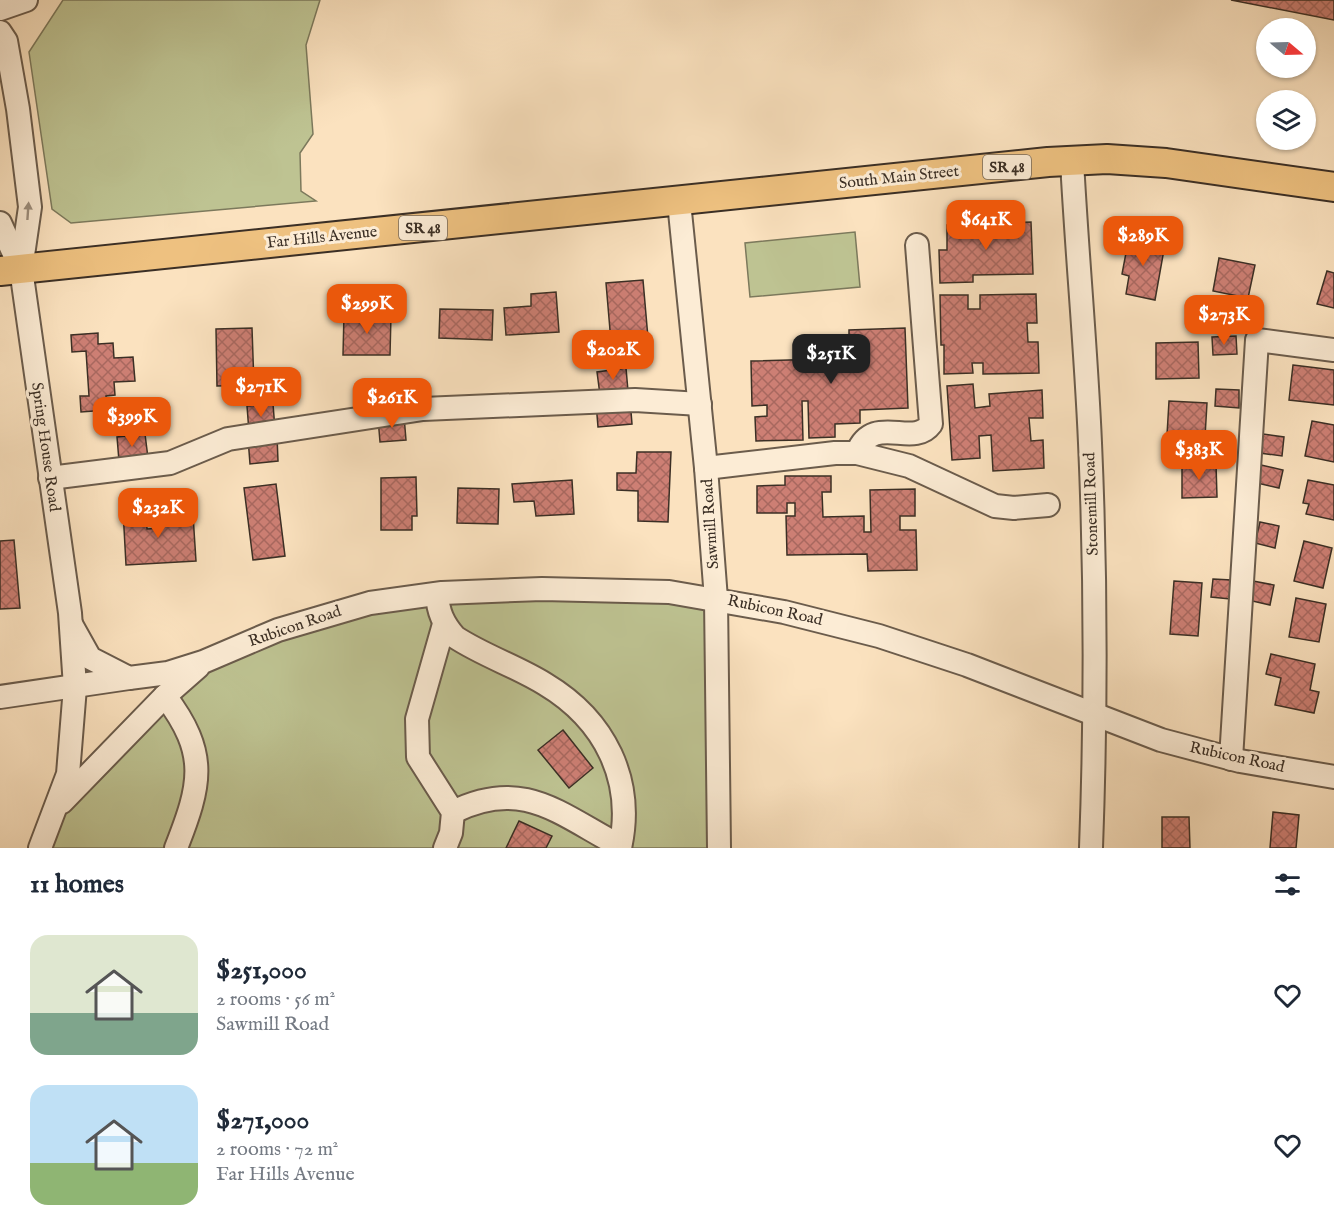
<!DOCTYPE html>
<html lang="en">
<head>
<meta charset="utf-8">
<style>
  body { margin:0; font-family:"IM FELL English",serif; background:#f6f6f7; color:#1f2937; height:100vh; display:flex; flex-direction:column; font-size:22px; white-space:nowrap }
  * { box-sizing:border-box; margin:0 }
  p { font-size:20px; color:#747a83 }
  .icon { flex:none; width:33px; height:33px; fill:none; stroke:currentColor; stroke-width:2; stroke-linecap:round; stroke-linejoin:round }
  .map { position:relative; height:848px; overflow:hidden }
  .sheet { display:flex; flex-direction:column; background:#fff; flex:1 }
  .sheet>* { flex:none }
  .needle { width:39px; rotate:109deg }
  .fabs { position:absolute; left:1256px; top:18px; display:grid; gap:12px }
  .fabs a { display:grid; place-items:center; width:60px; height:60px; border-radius:50%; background:#fff; box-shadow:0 2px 4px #0004; font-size:30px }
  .price { position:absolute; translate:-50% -51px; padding:0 14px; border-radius:12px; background:#ea580c; color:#fff; font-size:20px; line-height:39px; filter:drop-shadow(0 2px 3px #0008) }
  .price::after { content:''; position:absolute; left:50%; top:36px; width:18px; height:14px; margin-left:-9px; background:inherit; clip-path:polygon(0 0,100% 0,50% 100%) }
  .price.current { background:#222; color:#fff }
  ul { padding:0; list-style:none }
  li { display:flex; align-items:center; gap:18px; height:150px; padding:0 30px }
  li span { display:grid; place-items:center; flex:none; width:168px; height:120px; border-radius:18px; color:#555 }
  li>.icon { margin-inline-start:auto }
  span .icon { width:72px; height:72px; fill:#fffc; stroke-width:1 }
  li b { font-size:26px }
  h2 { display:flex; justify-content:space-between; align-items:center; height:72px; padding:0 30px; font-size:26px }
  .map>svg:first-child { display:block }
</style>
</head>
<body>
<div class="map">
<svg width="1334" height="848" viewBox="0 0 1334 848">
  <defs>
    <pattern id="building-cross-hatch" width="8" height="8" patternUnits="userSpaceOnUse" patternTransform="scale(1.5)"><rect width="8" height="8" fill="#cd7f74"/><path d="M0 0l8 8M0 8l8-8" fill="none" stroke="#a8685f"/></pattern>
  </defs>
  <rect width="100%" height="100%" fill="#fbe2bf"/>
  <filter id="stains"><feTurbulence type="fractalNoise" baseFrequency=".00333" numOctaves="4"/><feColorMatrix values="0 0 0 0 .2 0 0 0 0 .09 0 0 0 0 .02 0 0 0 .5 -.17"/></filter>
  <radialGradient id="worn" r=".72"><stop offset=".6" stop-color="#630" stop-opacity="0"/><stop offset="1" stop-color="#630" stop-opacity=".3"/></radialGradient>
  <g fill="#bec392" stroke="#7c795c" stroke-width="1.5">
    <polygon points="63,0 320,0 306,45 313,134 300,153 301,191 316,201 71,223 52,209 29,52"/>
    <polygon points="855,232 860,287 750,297 745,243"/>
    <polygon points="442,593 716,599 719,848 40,848 56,808 203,662"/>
  </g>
  <g fill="url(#building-cross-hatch)" stroke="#3b2f25" stroke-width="1.5">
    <polygon points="1231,0 1334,0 1334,20"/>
    <polygon points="1031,222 1033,274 973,275 973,282 940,283 939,250 947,250 947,225"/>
    <polygon points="1129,237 1165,244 1155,300 1126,294 1129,276 1122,274"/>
    <polygon points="1219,258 1255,265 1248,298 1213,291"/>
    <polygon points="1327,271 1334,273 1334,308 1317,304"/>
    <polygon points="643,280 648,338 611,342 606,283"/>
    <polygon points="556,292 559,332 506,335 504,308 531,306 531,294"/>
    <polygon points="1036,294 1037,323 1027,323 1028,342 1038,342 1039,373 983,374 983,363 972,363 973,373 944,374 944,345 941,345 940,295 968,295 968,309 980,309 980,295"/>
    <polygon points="440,309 493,310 492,340 439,338"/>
    <polygon points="344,314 391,315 390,355 343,355"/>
    <polygon points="252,328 254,385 217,386 216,329"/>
    <polygon points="905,328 908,408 860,410 860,423 835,424 835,437 809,438 808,401 802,401 803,440 756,441 755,417 767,416 767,405 752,406 751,361 825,359 824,343 849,342 849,330"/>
    <polygon points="98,333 98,344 113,343 114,358 133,357 135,381 114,382 115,395 106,396 107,410 81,412 80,396 89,396 86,351 72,352 71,335"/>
    <polygon points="1236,336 1237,354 1213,355 1212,337"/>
    <polygon points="1198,342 1199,378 1156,379 1156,343"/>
    <polygon points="1293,365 1334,370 1334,405 1289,400"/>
    <polygon points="626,368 628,391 600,395 597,372"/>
    <polygon points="973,384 975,408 990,406 989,394 1042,390 1043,418 1029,418 1031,441 1043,440 1044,468 993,471 991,435 979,436 980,458 952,460 947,386"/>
    <polygon points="1216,389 1239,390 1239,408 1215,406"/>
    <polygon points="630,399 632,424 598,427 596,403"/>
    <polygon points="1169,401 1207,403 1205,437 1167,435"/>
    <polygon points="273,404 275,429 249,432 247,406"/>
    <polygon points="404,416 406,440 380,442 378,418"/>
    <polygon points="1312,421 1334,425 1334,462 1305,456"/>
    <polygon points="145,434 148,458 119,461 117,437"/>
    <polygon points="1263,434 1284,437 1282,456 1260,453"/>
    <polygon points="277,436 278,461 250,464 248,438"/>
    <polygon points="637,452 671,452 668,522 638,521 638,491 617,490 617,473 636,473"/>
    <polygon points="1216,464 1217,497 1182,498 1182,465"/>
    <polygon points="1261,465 1283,470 1279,488 1257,483"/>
    <polygon points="785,476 831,476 831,492 822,492 823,517 864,516 864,532 871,532 870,490 915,489 915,516 900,516 900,530 916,530 917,570 868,571 867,554 787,555 786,516 795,516 795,503 787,503 787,513 757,513 757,486 785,485"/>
    <polygon points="416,477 417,516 412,516 412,530 381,530 381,478"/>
    <polygon points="572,480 574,514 536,516 534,501 514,502 512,484"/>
    <polygon points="1308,480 1334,485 1334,520 1306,514 1309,504 1303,503"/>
    <polygon points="276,484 285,556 253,560 244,488"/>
    <polygon points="458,488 499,489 498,524 457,523"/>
    <polygon points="146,508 147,529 162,528 161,517 193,515 196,561 126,565 123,510"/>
    <polygon points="1260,522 1279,526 1275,548 1255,543"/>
    <polygon points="14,540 20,608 0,609 0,541"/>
    <polygon points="1304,541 1332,548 1323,588 1294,581"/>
    <polygon points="1213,579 1231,580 1230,599 1211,597"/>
    <polygon points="1174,581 1202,583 1198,636 1170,634"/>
    <polygon points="1253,581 1274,585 1270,605 1248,600"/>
    <polygon points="1296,598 1326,604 1319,642 1289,637"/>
    <polygon points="1271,654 1315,664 1310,690 1319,692 1314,713 1275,705 1281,678 1266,674"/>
    <polygon points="563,730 593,768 569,788 538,750"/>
    <polygon points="1273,812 1299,815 1296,848 1270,848"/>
    <polygon points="1162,817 1189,817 1190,848 1162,848"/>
    <polygon points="519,821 552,836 546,848 506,848"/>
  </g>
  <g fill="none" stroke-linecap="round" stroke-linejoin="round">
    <defs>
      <g id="minor">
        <polyline points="0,9 26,0"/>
        <polyline points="0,32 6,41 18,109 30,207 21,269 70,613 75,687 68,774 40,848"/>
        <path d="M1072,161C1077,255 1086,349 1090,443C1096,578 1096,713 1091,848"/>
        <polyline points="679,202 706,468 716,599 719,848"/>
        <polyline points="0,223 21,269"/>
        <path d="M857,453C873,412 913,449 931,424L917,245"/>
        <polyline points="706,468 835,453 857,453 909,466 995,506 1014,508 1048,505"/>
        <polyline points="50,478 170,463 228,439 423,409 635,400 700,404"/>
        <path d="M437,594C438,612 443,623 455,637C484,656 516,666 545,684C605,720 635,780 620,848"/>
        <polyline points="71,624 90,658 129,678 168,673 203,662 278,630 370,603 442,593 542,589 669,592 784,612 879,636 967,665 1161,740 1240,761 1334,777"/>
        <polyline points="444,624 417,719 418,757 453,812 451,833 445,848"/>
        <path d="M165,696C209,754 201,784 176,848"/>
        <polyline points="0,697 129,678"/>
        <polyline points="1231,759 1257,340 1334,350"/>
        <polyline points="62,802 165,696 198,667"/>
        <path d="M453,812C523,777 559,814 620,846"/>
      </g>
      <polyline id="major" points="0,271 1048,162 1107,159 1166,163 1334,187"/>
    </defs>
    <use href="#minor" stroke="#6b5c4c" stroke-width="26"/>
    <use href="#major" stroke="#3b2f25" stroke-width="32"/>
    <use href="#minor" stroke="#fcecd5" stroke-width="22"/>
    <use href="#major" stroke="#eec180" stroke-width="28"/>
  </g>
  <defs><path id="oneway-solid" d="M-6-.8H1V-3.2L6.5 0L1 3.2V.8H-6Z" transform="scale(1.5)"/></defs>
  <use fill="#9c8e7d" href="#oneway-solid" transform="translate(28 211) rotate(-86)"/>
  <g text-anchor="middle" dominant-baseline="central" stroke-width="6" stroke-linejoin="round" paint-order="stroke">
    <g fill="#fcecd5" stroke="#75685a" stroke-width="1.5">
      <rect x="983" y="155" width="48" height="24" rx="4.5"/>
      <rect x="399" y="216" width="48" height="24" rx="4.5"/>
    </g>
    <g font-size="15" font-weight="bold" fill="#3b2f25">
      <text x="1007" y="167">SR 48</text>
      <text x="423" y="228">SR 48</text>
    </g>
    <g font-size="16" fill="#3b2f25" stroke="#fcecd5">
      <text transform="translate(899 178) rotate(-6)">South Main Street</text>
      <text transform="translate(322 238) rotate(-6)">Far Hills Avenue</text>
      <text transform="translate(45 447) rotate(82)">Spring House Road</text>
      <text transform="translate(1092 504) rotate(-92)">Stonemill Road</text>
      <text transform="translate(711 524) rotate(-94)">Sawmill Road</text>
      <text transform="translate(775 611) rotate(12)">Rubicon Road</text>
      <text transform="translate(295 627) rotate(-19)">Rubicon Road</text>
      <text transform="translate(1237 758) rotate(12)">Rubicon Road</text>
    </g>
  </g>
  <rect width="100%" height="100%" filter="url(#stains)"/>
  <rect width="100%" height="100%" fill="url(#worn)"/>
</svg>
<div class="fabs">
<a><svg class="needle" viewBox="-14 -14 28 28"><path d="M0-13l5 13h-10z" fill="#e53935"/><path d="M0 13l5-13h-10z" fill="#747a83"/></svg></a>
<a><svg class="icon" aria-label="layers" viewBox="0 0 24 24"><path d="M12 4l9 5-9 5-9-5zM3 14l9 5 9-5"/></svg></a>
</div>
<b class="price" style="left:986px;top:251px">$641K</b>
<b class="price" style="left:1143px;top:267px">$289K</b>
<b class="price" style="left:367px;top:335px">$299K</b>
<b class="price" style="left:1224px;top:346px">$273K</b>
<b class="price" style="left:613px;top:381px">$202K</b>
<b class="price current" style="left:831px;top:385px">$251K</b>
<b class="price" style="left:261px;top:418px">$271K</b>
<b class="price" style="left:392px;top:429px">$261K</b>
<b class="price" style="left:132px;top:448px">$399K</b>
<b class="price" style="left:1199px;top:481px">$383K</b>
<b class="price" style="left:158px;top:539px">$232K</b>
</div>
<section class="sheet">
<h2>11 homes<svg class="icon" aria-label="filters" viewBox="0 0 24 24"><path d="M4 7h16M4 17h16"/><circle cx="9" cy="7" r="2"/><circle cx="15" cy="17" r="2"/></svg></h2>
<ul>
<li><span style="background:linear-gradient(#dfe7d0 65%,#7fa58c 0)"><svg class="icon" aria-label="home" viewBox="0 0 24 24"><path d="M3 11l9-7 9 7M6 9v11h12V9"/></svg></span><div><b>$251,000</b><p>2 rooms · 56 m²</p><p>Sawmill Road</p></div><svg class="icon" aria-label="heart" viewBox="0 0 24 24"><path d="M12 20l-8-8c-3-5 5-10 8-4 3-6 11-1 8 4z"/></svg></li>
<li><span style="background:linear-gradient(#bfe0f5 65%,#8fb573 0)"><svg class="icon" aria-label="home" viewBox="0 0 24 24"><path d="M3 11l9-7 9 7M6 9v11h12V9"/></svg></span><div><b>$271,000</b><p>2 rooms · 72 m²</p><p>Far Hills Avenue</p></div><svg class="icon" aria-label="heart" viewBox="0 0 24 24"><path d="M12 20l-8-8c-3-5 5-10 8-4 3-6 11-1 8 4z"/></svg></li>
</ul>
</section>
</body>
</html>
